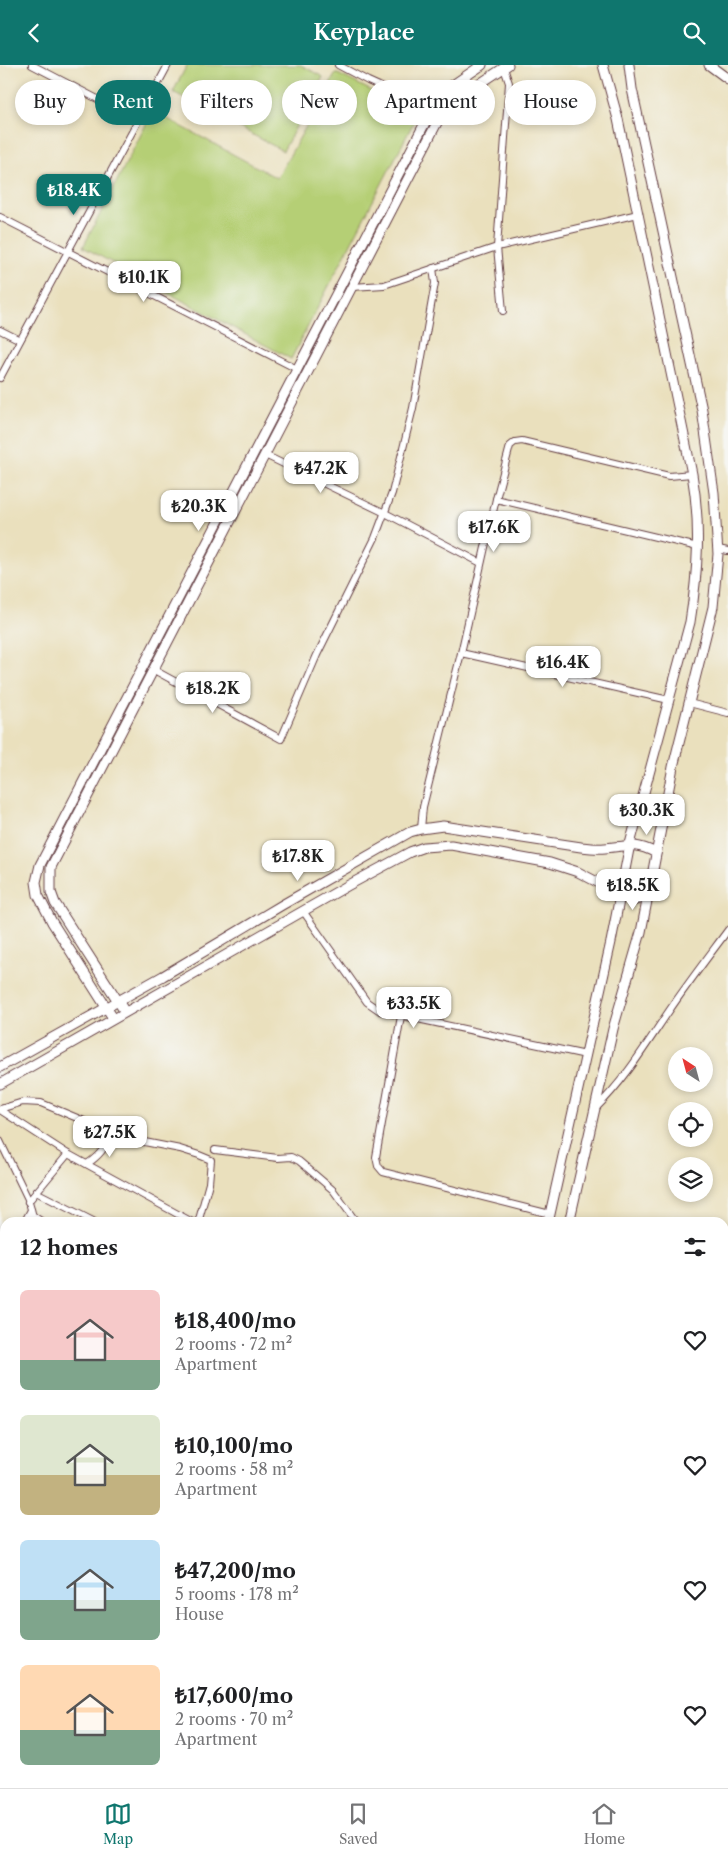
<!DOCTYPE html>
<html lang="en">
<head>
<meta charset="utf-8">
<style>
  body { margin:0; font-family:"Libre Caslon Text",serif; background:#f6f6f6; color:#202124; height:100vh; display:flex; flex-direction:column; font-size:19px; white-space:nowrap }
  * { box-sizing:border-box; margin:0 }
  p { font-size:16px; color:#757577 }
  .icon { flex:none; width:28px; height:28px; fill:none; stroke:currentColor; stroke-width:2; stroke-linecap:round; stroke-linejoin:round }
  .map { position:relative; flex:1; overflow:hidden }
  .drawer { position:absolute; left:0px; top:1152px; width:729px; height:571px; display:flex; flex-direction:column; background:#fff; border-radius:15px 15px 0 0; box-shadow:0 2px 8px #0003 }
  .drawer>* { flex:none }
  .banner { position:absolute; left:15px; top:15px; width:699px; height:45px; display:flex; gap:10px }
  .needle { width:32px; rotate:324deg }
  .controls { position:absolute; left:668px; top:982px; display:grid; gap:10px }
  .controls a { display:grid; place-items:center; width:45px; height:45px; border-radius:50%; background:#fff; box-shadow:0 2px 8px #0003; font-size:25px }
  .price { position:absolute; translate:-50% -42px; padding:0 11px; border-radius:10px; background:#fff; color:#222; font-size:16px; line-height:32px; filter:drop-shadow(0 1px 2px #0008) }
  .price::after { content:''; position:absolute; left:50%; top:30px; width:15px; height:11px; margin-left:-8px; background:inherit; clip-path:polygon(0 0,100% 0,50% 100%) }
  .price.active { background:#0f766e; color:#fff }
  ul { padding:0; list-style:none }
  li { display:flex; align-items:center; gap:15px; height:125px; padding:0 20px }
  li span { display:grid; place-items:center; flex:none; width:140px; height:100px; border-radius:8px; color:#555 }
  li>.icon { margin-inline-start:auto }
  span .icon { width:60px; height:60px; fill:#fffc; stroke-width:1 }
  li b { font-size:21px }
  h2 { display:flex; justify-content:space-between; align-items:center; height:60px; padding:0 20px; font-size:21px }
  .pill { padding:0 18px; border-radius:22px; background:#fff; box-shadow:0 2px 8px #0003; font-size:18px; line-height:45px }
  .pill.active { background:#0f766e; color:#fff }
  header { display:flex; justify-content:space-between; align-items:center; height:65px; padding:0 20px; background:#0f766e; color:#fff; font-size:22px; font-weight:600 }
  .dock { display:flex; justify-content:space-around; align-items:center; height:70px; border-top:1px solid #e0e0e0; background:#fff; font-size:14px; color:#757577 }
  .dock a { display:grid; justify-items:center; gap:2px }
  .dock .active { color:#0f766e }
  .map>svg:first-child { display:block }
</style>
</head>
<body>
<header><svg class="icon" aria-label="back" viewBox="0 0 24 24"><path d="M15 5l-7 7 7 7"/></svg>Keyplace<svg class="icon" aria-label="search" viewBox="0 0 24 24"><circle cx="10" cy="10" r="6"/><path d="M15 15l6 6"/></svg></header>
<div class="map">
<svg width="728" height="1723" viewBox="0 0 728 1723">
  <rect width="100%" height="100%" fill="#f6f6f2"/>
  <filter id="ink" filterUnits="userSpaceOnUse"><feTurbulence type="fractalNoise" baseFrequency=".02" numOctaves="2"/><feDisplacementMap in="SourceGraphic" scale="10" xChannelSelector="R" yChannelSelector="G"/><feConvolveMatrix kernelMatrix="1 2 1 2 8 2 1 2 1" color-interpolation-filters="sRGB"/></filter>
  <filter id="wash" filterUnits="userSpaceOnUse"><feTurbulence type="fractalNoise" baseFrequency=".0096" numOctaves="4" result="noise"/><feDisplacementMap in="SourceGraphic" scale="20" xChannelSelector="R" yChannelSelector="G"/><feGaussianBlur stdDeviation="1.12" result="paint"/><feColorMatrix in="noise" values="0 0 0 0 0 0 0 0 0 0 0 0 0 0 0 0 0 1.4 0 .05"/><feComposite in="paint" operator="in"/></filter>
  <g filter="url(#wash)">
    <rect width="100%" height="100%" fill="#eae0bd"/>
    <g fill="#b5cf75" stroke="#807750">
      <polygon points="187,0 301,0 323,12 283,86 173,27"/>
      <polygon points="336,8 418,49 291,294 83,182 153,46 277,113"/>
    </g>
  </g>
  <g filter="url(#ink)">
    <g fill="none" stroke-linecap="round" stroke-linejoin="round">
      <defs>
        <g id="street">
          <polyline points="32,0 138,55"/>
          <polyline points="338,0 368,16 432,45"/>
          <polyline points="0,152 297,304"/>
          <polyline points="352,222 384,220 497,182 638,149"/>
          <polyline points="503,246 497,182 509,18 504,3"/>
          <polyline points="0,265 20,275"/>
          <polyline points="0,313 168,0"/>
          <polyline points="265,390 385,448 481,498"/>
          <polyline points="496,434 698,482"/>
          <polyline points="718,484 728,486"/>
          <polyline points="461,588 669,635"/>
          <polyline points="154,605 281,674 317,590 375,473 392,428 413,343 435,218 433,203"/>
          <polyline points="689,638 728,648"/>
          <polyline points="421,764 423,742 461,588 496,434 510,381 515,377 522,376 669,411 692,409"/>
          <polyline points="303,846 367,937 380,946 586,990"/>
          <polyline points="401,951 376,1092 378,1101 383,1107 550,1149"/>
          <polyline points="0,1044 23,1037 41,1038 82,1055 109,1070 180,1084 199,1090 211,1095 209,1118 198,1158"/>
          <path d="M595,1044C625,1015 646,980 669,946C688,918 708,892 728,865"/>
          <polyline points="0,1045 68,1089 194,1158"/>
          <polyline points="0,1076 28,1134 35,1158"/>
          <polyline points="215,1085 278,1093 291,1092 299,1096 333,1125 357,1158"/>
          <path d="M87,1099C99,1091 106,1083 109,1070"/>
          <polyline points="36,1127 93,1156"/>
          <polyline points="28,1137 68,1089"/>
          <polyline points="32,1150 44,1158"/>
          <polyline points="24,1158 31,1145"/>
          <polyline points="0,1205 5,1195"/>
          <polyline points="724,1292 728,1295"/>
          <polyline points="0,1320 5,1312"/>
          <polyline points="724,1351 728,1353"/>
          <polyline points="0,1367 5,1370"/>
          <polyline points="724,1531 728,1527"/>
          <polyline points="0,1572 5,1576"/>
          <polyline points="724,1580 728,1581"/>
          <polyline points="0,1701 5,1707"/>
          <polyline points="15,1719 17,1723"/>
          <polyline points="72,1719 78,1723"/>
          <polyline points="189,1719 194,1723"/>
          <polyline points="559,1719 561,1723"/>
          <polyline points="638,1719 641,1723"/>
          <polyline points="210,1723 214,1719"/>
          <polyline points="686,1723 690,1719"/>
        </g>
        <g id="secondary">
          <polyline points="709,0 728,14"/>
          <polyline points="125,947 55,838 51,827 51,802 441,50 448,40 508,0"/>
          <polyline points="113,953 52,857 38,830 36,817 40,800 428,52 438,34 447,24 482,0"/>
          <path d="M0,1002L163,911L282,840L410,767L421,764L443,761L581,782C589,783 597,784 605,783C627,781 635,777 656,788"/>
          <polyline points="0,1019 347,821 410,787 424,782 451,780 550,798 578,807 620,829 636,835 647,832"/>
          <path d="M548,1158L611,877L630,779L690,557C698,507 701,459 692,409L638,149L618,54L603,0"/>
          <polyline points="569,1158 613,964 641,867 673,702 713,542 718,489 714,428 702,345 632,24 629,0"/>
          <polyline points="724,1228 728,1229"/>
          <polyline points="459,1719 461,1723"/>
          <polyline points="469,1719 471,1723"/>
          <polyline points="102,1723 109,1719"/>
        </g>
      </defs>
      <use href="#street" stroke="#623c41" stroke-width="8"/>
      <use href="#secondary" stroke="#623c41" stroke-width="11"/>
      <use href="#street" stroke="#fff" stroke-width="6"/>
      <use href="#secondary" stroke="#fff" stroke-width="9"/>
    </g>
  </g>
</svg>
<div class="controls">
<a><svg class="needle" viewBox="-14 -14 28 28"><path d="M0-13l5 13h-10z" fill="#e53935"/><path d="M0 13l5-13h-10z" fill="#757577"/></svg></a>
<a><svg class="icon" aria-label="locate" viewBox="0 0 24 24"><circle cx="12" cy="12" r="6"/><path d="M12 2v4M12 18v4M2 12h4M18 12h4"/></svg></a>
<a><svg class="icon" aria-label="layers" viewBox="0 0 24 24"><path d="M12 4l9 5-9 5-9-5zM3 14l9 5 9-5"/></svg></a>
</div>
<b class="price active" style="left:74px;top:151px">₺18.4K</b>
<b class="price" style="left:144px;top:238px">₺10.1K</b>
<b class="price" style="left:321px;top:429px">₺47.2K</b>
<b class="price" style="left:199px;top:467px">₺20.3K</b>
<b class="price" style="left:494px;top:488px">₺17.6K</b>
<b class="price" style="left:563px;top:623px">₺16.4K</b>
<b class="price" style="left:213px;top:649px">₺18.2K</b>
<b class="price" style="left:647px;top:771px">₺30.3K</b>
<b class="price" style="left:298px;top:817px">₺17.8K</b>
<b class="price" style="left:633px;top:846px">₺18.5K</b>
<b class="price" style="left:414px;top:964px">₺33.5K</b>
<b class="price" style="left:110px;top:1093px">₺27.5K</b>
<div class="banner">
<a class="pill">Buy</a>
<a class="pill active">Rent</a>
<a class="pill">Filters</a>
<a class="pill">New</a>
<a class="pill">Apartment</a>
<a class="pill">House</a>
</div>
<section class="drawer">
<h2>12 homes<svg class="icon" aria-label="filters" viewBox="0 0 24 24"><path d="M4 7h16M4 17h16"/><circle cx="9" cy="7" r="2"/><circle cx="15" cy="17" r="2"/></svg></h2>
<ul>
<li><span style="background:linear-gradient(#f6c9c9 70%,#7fa58c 0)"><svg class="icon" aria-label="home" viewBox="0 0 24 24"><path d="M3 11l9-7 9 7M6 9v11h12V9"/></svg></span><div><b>₺18,400/mo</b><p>2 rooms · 72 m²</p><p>Apartment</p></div><svg class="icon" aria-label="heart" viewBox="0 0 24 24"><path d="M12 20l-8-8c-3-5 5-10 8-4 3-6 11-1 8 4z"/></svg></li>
<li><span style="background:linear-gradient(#dfe7d0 60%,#c2b280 0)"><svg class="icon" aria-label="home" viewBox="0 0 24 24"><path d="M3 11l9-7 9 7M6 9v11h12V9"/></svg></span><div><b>₺10,100/mo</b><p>2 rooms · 58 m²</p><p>Apartment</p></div><svg class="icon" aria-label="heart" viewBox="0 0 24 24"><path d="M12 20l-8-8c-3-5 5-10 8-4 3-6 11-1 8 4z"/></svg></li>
<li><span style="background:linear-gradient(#bfe0f5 60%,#7fa58c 0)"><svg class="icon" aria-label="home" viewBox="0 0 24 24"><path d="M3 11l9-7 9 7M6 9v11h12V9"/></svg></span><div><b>₺47,200/mo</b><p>5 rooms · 178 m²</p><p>House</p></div><svg class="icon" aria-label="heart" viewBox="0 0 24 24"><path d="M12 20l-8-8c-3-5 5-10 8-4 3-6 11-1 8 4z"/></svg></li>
<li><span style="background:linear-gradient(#ffd9b3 65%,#7fa58c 0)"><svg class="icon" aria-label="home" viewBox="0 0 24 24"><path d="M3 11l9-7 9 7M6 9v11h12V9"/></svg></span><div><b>₺17,600/mo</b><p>2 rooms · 70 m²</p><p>Apartment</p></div><svg class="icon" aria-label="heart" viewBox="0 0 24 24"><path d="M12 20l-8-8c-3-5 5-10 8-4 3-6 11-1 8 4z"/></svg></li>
</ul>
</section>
</div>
<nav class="dock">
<a class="active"><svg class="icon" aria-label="map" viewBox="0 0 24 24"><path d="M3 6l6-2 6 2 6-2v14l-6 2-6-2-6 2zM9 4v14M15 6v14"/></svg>Map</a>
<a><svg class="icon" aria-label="saved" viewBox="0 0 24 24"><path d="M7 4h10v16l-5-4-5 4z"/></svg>Saved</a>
<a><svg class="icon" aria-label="home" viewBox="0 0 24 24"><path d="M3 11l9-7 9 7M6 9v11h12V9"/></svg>Home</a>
</nav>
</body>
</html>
